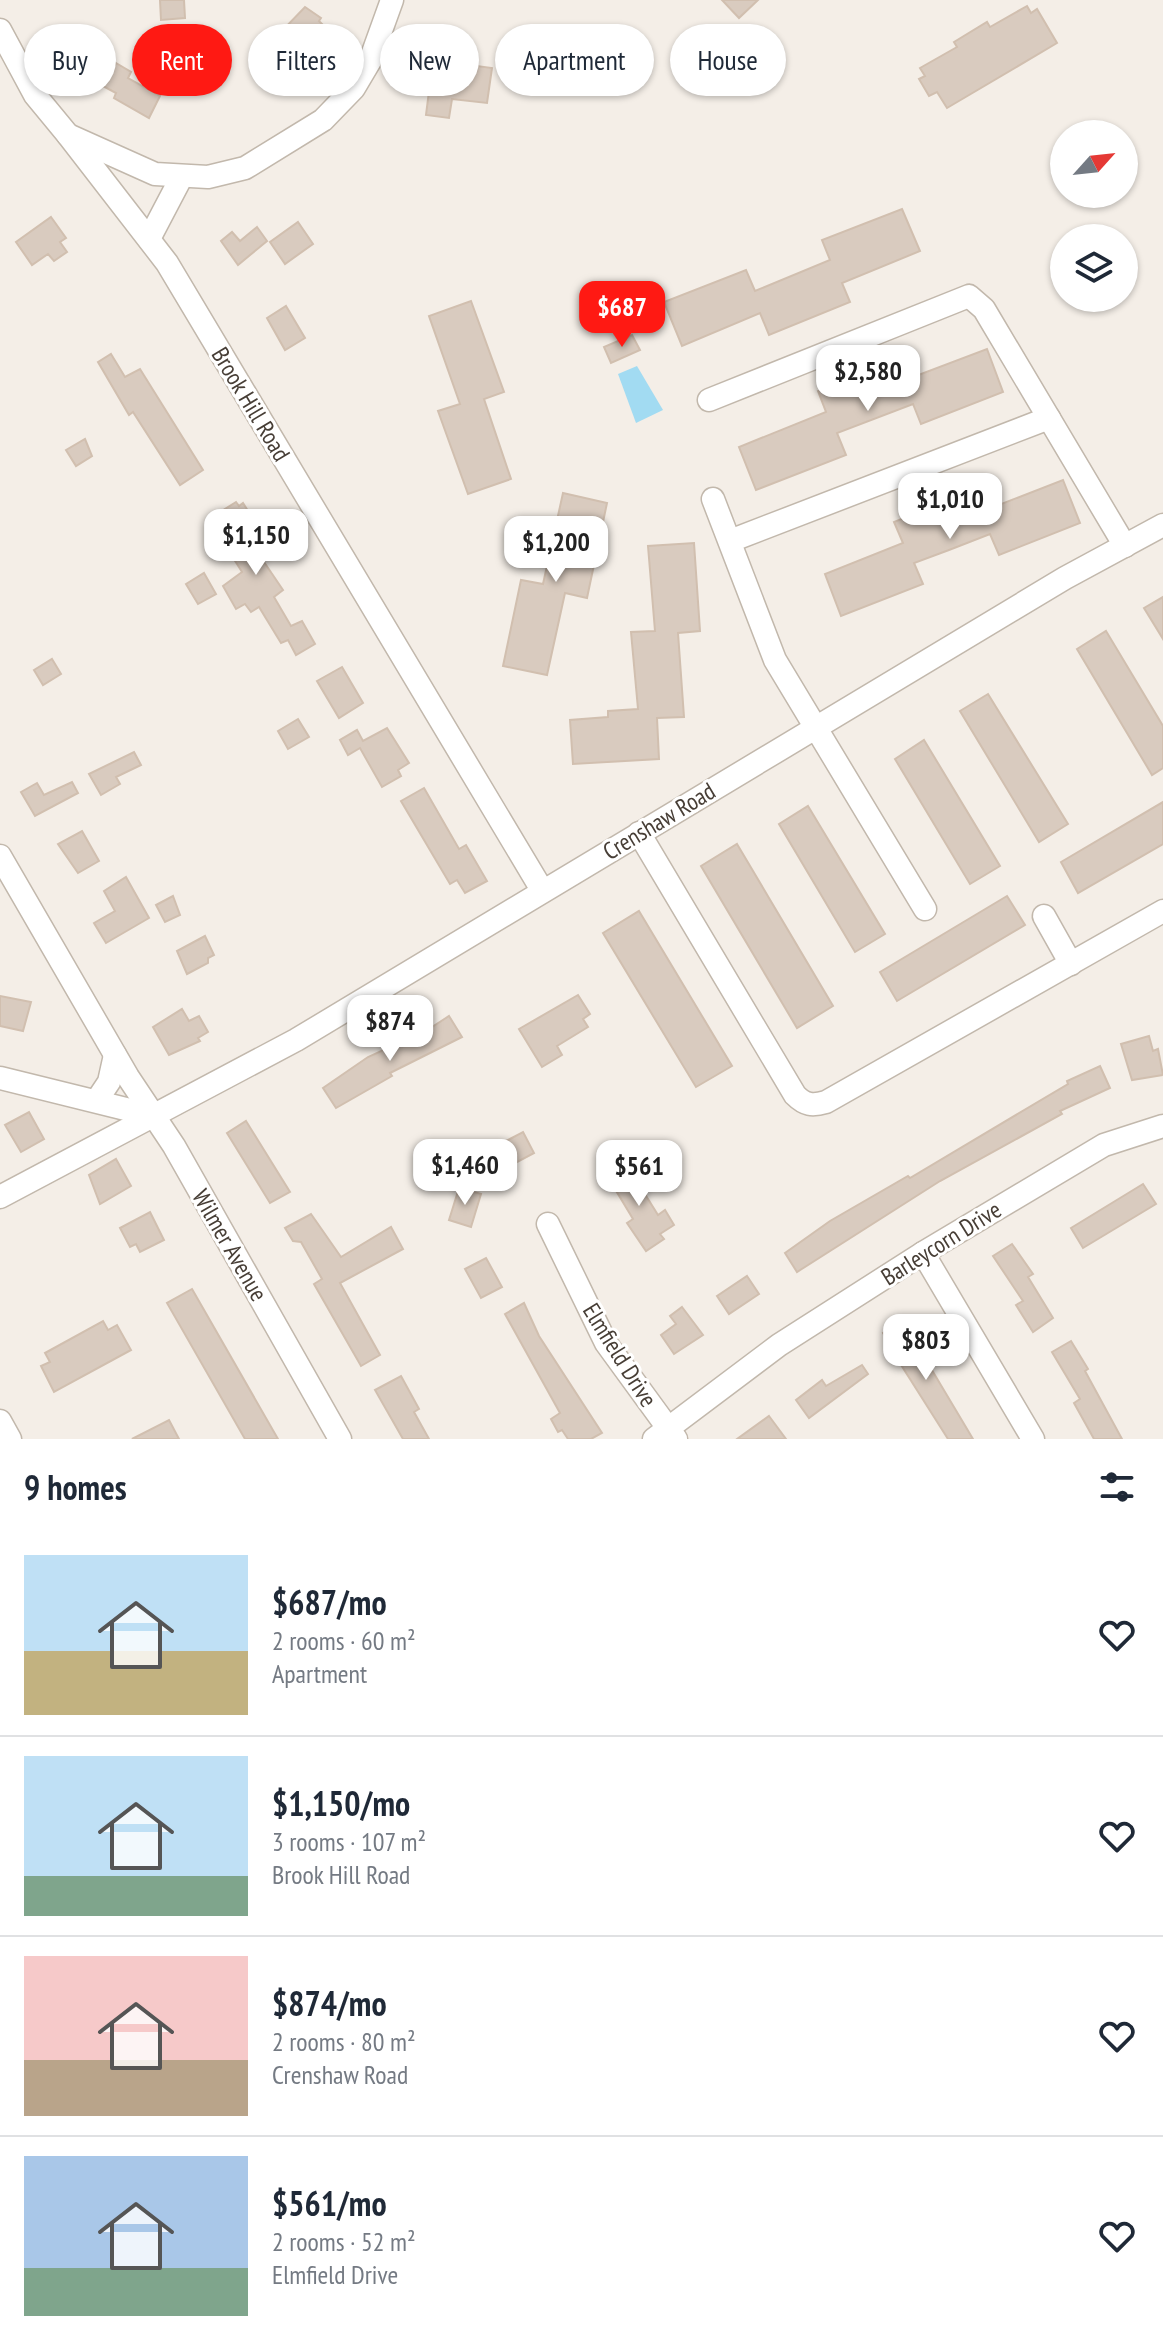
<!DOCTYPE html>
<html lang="en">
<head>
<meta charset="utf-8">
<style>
  body { margin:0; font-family:"PT Sans Narrow",sans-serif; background:#f2f2f3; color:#1f2937; height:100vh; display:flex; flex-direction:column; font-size:30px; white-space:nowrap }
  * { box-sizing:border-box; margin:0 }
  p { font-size:26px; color:#747a83 }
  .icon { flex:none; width:44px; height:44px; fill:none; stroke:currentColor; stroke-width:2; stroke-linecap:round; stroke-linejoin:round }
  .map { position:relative; height:1439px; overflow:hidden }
  .details { display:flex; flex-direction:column; background:#fff; flex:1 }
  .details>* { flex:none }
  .guide { position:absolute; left:24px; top:24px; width:1116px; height:72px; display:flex; gap:16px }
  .needle { width:52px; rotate:63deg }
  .controls { position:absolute; left:1050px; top:120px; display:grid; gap:16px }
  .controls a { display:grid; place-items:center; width:88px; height:88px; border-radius:50%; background:#fff; box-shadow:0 2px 6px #0004; font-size:40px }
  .price { position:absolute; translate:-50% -68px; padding:0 18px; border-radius:16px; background:#fff; color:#222; font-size:26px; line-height:52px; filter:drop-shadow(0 2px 4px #0008) }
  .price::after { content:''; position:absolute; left:50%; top:48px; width:24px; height:18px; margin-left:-12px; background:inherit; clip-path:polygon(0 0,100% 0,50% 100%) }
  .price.current { background:#ff1913; color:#fff }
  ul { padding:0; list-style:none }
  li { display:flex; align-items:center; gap:24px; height:200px; padding:0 24px }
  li+li { border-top:2px solid #e0e1e3 }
  li span { display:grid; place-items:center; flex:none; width:224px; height:160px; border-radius:0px; color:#555 }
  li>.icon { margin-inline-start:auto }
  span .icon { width:96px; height:96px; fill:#fffc; stroke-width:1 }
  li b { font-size:34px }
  h2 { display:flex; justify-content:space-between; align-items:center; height:96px; padding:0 24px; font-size:34px }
  .chip { padding:0 28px; border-radius:36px; background:#fff; box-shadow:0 2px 6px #0004; font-size:28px; line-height:72px }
  .chip.current { background:#ff1913; color:#fff }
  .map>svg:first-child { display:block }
</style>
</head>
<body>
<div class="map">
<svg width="1163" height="1439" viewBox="0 0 1163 1439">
  <rect width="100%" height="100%" fill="#f4eee7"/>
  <polygon fill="#a2dbf2" points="637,366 663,410 636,423 618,374"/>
  <g fill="#d9cbbf" stroke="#d1bfaf" stroke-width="2">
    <polygon points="160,0 184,0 185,18 161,20"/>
    <polygon points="722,0 758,0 739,18"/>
    <polygon points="1027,6 1031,13 1037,9 1057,43 947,108 937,92 929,96 919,79 925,76 920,68 957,47 954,42 987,22 990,27"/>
    <polygon points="305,7 321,18 319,21 324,26 308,43 305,40 288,54 278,44 284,37 280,33"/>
    <polygon points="433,60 492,68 487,103 452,99 449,118 426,115"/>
    <polygon points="116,63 131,72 128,78 160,96 149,118 114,98 116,93 103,86"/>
    <polygon points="902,209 920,251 842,283 850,302 769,335 760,313 682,346 664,302 746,270 755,291 830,260 822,240"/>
    <polygon points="51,217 66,238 60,242 67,252 54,261 48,254 32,265 16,242"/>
    <polygon points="298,222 313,244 285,264 270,242"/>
    <polygon points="257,227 267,241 238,265 221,241 232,232 240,241"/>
    <polygon points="471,301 504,392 484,399 511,479 468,494 438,411 460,404 429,316"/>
    <polygon points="286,306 305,338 285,350 267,318"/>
    <polygon points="632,335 640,350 611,363 604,347"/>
    <polygon points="987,349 1003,392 921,424 913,404 837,433 846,455 756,490 739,447 826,412 818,391 901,359 908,379"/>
    <polygon points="111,354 125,377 140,369 203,470 180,485 133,412 129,415 98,362"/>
    <polygon points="85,439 92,456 76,466 66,450"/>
    <polygon points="1063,480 1080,523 999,555 990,534 949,550 914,563 923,584 841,616 825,574 903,543 894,522 978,488 986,510"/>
    <polygon points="563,493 607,503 587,598 565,593 547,675 503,666 521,580 543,584"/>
    <polygon points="236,502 239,506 243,503 260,530 247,537 283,590 274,597 291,626 302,621 315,644 296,655 288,640 281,643 259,607 251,612 245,604 236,609 223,586 242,572 209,519"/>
    <polygon points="694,543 700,631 678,633 684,717 657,718 659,759 573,764 570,720 608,717 608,711 638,709 631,632 655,631 648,546"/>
    <polygon points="204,573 216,594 198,604 186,584"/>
    <polygon points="1163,597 1163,639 1144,608"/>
    <polygon points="1106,631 1163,726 1163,768 1152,775 1077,649"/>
    <polygon points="52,659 61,674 43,685 34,670"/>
    <polygon points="342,667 363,703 339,718 317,681"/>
    <polygon points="988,694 1068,824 1039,842 960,711"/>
    <polygon points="298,719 309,737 288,749 278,731"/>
    <polygon points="387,728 409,763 398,770 401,776 382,787 360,748 348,755 340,740 357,730 363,741"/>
    <polygon points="924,740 1000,866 970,884 895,759"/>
    <polygon points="134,752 141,765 116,777 120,784 101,795 89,774"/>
    <polygon points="72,782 78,793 35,816 21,792 37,783 44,795"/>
    <polygon points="424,788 459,849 466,845 487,881 465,893 457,880 450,884 401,801"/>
    <polygon points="1163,802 1163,844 1078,893 1061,862"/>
    <polygon points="808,806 885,934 855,952 779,824"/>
    <polygon points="82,831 99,861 78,873 58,844"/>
    <polygon points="737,844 833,1006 797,1028 701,866"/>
    <polygon points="126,877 149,918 106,943 94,923 115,911 104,891"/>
    <polygon points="173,896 180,915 165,922 156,905"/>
    <polygon points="1007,896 1025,925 897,1001 880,972"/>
    <polygon points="639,911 732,1066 696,1087 603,933"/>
    <polygon points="205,936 214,955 208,958 208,963 187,974 177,951"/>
    <polygon points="578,995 590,1014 583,1019 588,1027 557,1046 562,1055 542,1067 519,1029"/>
    <polygon points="0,996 31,1002 23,1031 0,1026"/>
    <polygon points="182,1009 189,1021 199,1016 208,1032 198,1038 200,1041 169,1055 153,1027"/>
    <polygon points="449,1016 462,1037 390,1073 392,1076 336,1108 323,1088 368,1057 401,1042 403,1046"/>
    <polygon points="1149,1036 1153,1051 1158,1049 1163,1075 1132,1080 1121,1044"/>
    <polygon points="1100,1066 1110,1088 1060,1111 1062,1114 940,1181 797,1272 785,1253 830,1221 908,1176 910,1178 1068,1084 1067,1081"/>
    <polygon points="29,1112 44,1139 21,1152 5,1125"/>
    <polygon points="246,1121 290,1192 270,1203 227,1133"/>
    <polygon points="523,1132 534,1153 504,1169 493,1148"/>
    <polygon points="116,1159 131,1186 100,1204 89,1175"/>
    <polygon points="625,1162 658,1215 665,1210 674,1225 660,1234 664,1239 646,1251 627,1223 633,1219 606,1174"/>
    <polygon points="1143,1184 1156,1204 1083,1248 1071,1228"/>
    <polygon points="459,1188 481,1194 471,1227 449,1220"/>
    <polygon points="150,1212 164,1240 140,1252 136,1244 130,1247 120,1228"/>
    <polygon points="311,1214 341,1257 391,1227 403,1249 340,1283 380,1355 361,1366 314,1284 322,1279 301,1242 293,1241 285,1228"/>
    <polygon points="1012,1244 1033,1274 1028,1277 1053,1318 1033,1332 1016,1305 1023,1301 993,1256"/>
    <polygon points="486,1258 502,1287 481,1298 465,1269"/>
    <polygon points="747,1276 759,1294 729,1314 717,1296"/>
    <polygon points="192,1289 278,1439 245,1439 167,1303"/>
    <polygon points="524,1303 539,1336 602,1433 591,1439 568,1439 562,1430 558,1432 551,1419 560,1413 505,1314"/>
    <polygon points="682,1307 703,1335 674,1354 661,1335 676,1324 670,1316"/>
    <polygon points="103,1321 108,1330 117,1325 131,1350 54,1392 41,1366 50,1362 45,1353"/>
    <polygon points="900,1321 920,1350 973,1439 948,1439 889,1346 891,1345 883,1333"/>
    <polygon points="1071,1341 1088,1369 1085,1371 1122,1439 1094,1439 1074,1403 1080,1399 1052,1352"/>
    <polygon points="862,1365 868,1374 809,1418 796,1400 822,1380 826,1386"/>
    <polygon points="401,1376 419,1409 414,1412 429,1439 403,1439 375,1390"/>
    <polygon points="769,1416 786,1439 737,1439"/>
    <polygon points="169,1420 179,1439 132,1439"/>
  </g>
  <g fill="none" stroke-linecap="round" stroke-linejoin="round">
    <defs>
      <g id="minor">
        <polyline points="0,30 35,95 68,135 155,174 208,177 245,168 323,120 354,88 370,61 392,0"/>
        <polyline points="68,135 167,263 542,890"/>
        <polyline points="149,239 181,178"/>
        <polyline points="709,400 969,296 984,309 1125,546"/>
        <polyline points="713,499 775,660 925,909"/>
        <polyline points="730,541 1049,418"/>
        <path d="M639,833L795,1095C805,1105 812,1106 826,1102L1163,911"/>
        <polyline points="0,856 128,1077 174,1146 340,1439"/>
        <polyline points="1044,916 1071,964"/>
        <polyline points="0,1078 154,1116"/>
        <polyline points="97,1100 109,1082 115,1055"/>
        <polyline points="0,1197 296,1040 1065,578 1163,525"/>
        <polyline points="548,1224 606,1343 676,1439"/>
        <polyline points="923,1253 1033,1439"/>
        <polyline points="0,1421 10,1439"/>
        <polyline points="654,1439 779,1345 923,1253 1104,1145 1163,1126"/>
      </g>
    </defs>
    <use href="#minor" stroke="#c2b8ac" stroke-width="25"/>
    <use href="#minor" stroke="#fff" stroke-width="22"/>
  </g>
  <g text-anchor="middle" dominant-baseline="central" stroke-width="6" stroke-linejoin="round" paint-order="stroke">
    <g font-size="24" fill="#473e36" stroke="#fff">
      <text transform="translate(251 404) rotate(59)">Brook Hill Road</text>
      <text transform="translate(659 821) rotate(-31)">Crenshaw Road</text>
      <text transform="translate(941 1243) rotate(-32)">Barleycorn Drive</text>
      <text transform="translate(230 1245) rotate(60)">Wilmer Avenue</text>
      <text transform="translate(620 1355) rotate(58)">Elmfield Drive</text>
    </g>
  </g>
</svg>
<div class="controls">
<a><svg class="needle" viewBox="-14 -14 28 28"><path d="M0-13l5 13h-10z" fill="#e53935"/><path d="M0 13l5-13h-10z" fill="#747a83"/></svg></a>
<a><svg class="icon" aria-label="layers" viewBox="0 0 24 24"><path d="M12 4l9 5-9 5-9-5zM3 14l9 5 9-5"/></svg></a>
</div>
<b class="price current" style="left:622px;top:349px">$687</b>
<b class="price" style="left:868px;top:413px">$2,580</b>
<b class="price" style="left:950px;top:541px">$1,010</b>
<b class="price" style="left:256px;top:577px">$1,150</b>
<b class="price" style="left:556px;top:584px">$1,200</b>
<b class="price" style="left:390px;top:1063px">$874</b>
<b class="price" style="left:465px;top:1207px">$1,460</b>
<b class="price" style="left:639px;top:1208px">$561</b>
<b class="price" style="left:926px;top:1382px">$803</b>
<div class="guide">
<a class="chip">Buy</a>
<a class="chip current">Rent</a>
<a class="chip">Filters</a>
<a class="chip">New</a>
<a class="chip">Apartment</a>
<a class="chip">House</a>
</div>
</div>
<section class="details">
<h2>9 homes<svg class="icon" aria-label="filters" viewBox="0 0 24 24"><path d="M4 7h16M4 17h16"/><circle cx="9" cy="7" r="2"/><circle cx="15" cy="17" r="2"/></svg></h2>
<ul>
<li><span style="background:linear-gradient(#bfe0f5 60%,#c2b280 0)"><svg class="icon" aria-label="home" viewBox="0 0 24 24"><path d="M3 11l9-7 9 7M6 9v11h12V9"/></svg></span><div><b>$687/mo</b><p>2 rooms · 60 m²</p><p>Apartment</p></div><svg class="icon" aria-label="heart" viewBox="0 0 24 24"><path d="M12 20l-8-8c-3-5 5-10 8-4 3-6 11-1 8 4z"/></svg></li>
<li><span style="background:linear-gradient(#bfe0f5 75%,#7fa58c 0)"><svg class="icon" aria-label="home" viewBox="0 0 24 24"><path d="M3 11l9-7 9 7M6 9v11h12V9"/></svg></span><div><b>$1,150/mo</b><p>3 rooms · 107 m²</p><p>Brook Hill Road</p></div><svg class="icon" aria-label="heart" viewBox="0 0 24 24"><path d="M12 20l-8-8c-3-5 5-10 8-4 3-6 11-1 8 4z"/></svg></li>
<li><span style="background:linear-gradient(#f6c9c9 65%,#b9a48a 0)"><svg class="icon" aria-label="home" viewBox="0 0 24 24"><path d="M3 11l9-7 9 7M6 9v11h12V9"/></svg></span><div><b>$874/mo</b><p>2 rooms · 80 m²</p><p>Crenshaw Road</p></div><svg class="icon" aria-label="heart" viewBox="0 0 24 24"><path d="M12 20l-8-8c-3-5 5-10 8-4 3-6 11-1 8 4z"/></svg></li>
<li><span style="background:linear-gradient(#a9c7e8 70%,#7fa58c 0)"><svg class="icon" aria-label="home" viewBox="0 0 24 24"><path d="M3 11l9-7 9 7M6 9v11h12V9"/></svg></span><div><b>$561/mo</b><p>2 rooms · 52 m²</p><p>Elmfield Drive</p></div><svg class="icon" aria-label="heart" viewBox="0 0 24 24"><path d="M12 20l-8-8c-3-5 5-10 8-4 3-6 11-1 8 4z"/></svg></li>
</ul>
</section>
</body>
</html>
